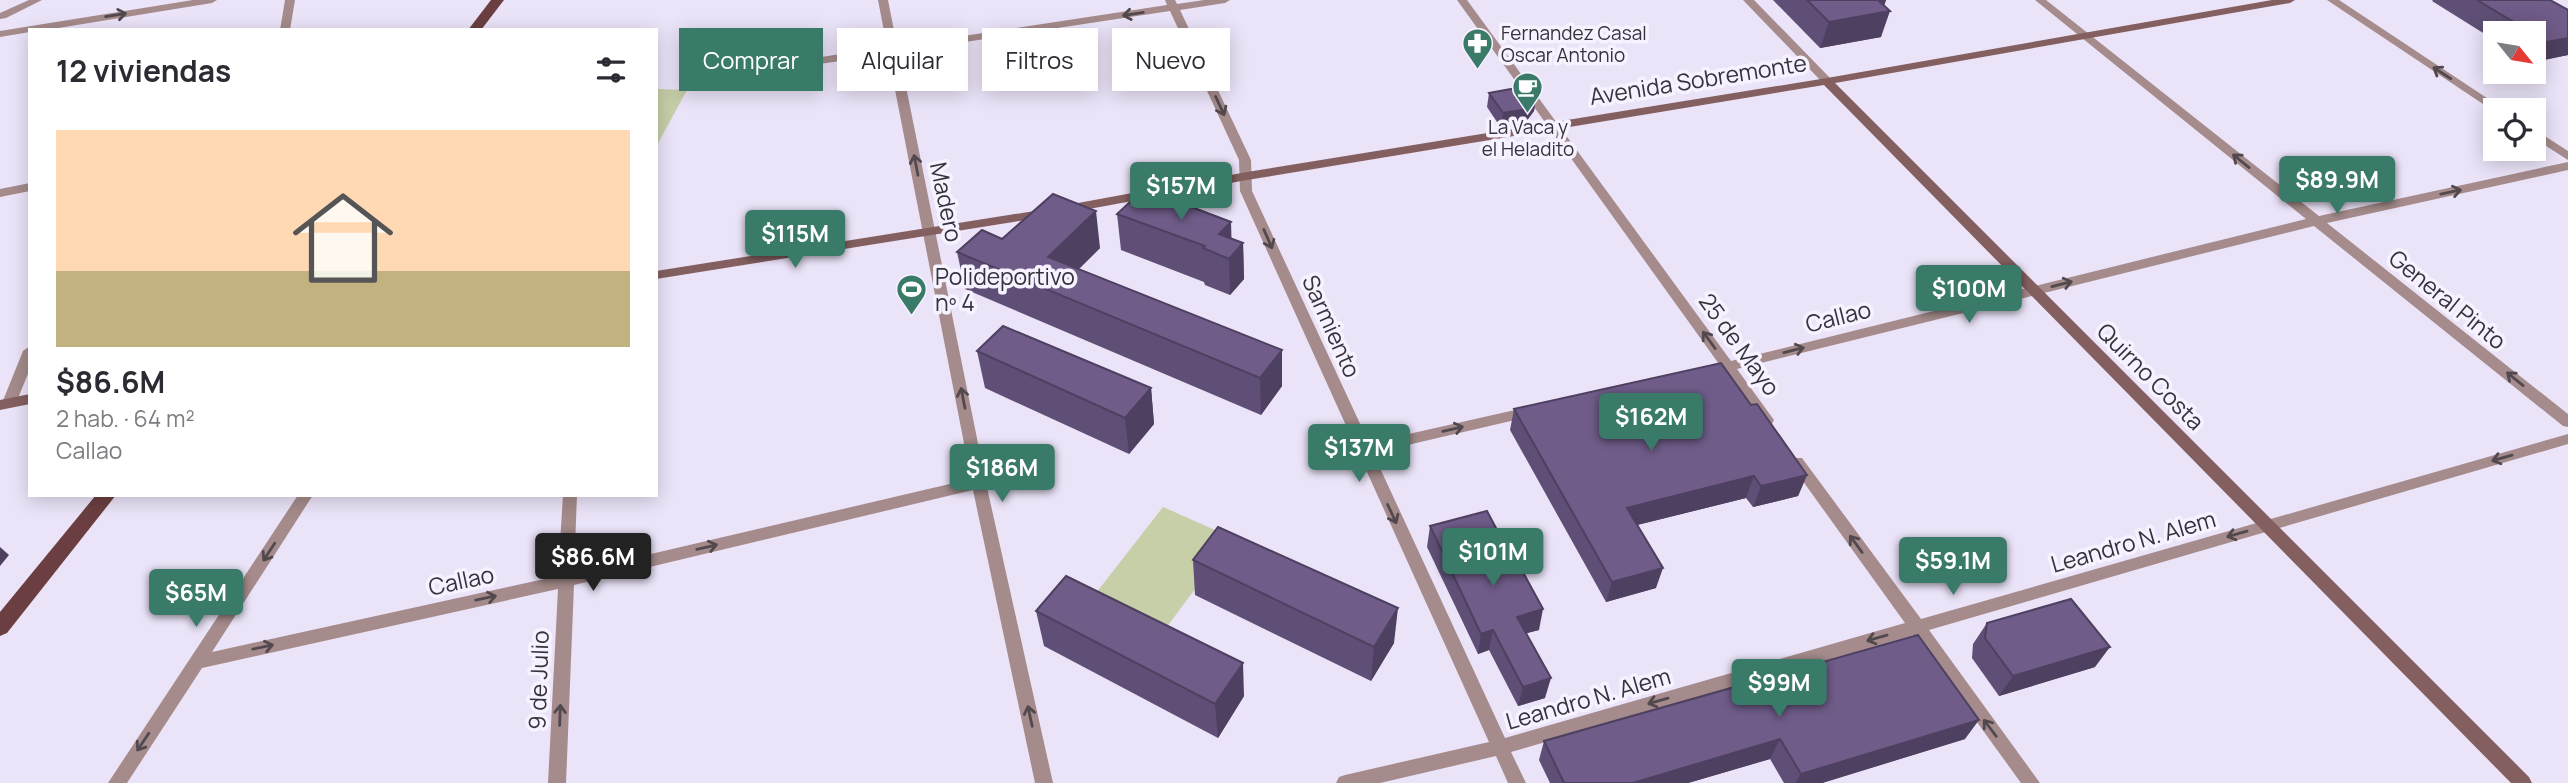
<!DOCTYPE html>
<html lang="es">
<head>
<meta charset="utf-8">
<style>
  body { margin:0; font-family:Manrope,sans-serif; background:#f7f7f7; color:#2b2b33; height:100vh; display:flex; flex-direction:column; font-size:26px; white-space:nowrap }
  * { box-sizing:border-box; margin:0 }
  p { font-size:23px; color:#7c7c81 }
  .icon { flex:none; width:38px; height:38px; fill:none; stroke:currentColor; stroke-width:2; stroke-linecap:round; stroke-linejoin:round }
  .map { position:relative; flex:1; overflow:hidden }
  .details { position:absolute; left:28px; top:28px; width:630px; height:469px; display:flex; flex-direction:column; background:#fff; border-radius:0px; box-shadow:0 4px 18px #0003 }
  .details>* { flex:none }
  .guide { position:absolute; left:679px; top:28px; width:665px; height:63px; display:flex; gap:14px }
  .needle { width:46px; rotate:120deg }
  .fabs { position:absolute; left:2483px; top:21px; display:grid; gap:14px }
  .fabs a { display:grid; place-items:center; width:63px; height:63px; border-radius:0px; background:#fff; box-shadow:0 4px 18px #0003; font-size:35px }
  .price { position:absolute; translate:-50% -60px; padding:0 16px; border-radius:7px; background:#3a7a69; color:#fff; font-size:23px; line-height:46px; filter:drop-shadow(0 2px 4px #0008) }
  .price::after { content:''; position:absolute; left:50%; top:42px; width:21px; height:16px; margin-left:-10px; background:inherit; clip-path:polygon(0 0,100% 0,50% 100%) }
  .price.on { background:#222; color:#fff }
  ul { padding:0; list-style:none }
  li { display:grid; align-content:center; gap:14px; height:371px; padding:0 28px }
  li+li { border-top:2px solid #e1e1e2 }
  li span { display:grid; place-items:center; height:217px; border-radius:0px; color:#555 }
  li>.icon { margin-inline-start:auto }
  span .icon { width:126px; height:126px; fill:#fffc; stroke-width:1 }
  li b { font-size:30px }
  h2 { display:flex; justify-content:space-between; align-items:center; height:84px; padding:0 28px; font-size:30px }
  .pill { padding:0 24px; border-radius:0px; background:#fff; box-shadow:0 4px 18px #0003; font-size:24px; line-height:63px }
  .pill.on { background:#3a7a69; color:#fff }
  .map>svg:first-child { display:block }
</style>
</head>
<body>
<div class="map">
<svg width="2568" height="783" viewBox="0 0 2568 783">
  <rect width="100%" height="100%" fill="#ebe3f8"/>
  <g fill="#c6cfa8">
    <polygon points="656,89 687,90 656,147"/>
    <polygon points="1163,507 1233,538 1166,628 1096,593"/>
  </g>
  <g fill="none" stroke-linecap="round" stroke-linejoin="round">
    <g fill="#a58b8b" fill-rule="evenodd">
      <polygon points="29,0 42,0 6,18 0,19 0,13"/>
      <polygon points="193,0 217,0 212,3 46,30 30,30 30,32 0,37 0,31"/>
      <polygon points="285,0 295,0 290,30 280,30"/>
      <polygon points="878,0 888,0 897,46 1167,5 1165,0 1175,0 1177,4 1204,0 1230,0 1225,3 1180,10 1251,160 1252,191 1369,443 1528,407 1533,408 1535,412 1533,416 1528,417 1373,453 1505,738 1905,623 1792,466 1790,462 1792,458 1802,458 1921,619 2568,434 2568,444 1929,630 2040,783 2021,783 1914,635 1511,752 1526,783 1508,783 1496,756 1380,783 1336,783 1339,777 1345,775 1489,742 1240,191 1239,160 1170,11 899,52 986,483 1053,783 1035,783 973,490 574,585 566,783 548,783 558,589 202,668 127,783 108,783 298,495 313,495 212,652 558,576 563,495 577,495 574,572 971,479 888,54 710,80 704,77 710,74 887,47"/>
      <polygon points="1457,0 1467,0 1731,361 2306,219 2035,0 2046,0 2319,216 2568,162 2568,170 2327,223 2568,414 2568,427 2563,426 2314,226 1737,369 1774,420 1772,424 1762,424 1725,372 1709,376 1704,375 1702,371 1704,367 1719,364"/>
      <polygon points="1743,0 1754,0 1831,79 1831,83 1823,83"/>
      <polygon points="2327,0 2339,0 2505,110 2496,110 2495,112"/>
      <polygon points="2534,129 2568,151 2568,160 2534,138"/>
      <polygon points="30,183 30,191 0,197 0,189"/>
      <polygon points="30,346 30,369 16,403 14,407 4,407 2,403 23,351"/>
    </g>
    <g fill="#845f60" fill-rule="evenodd">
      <polygon points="2272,0 2295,0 2290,3 1835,83 2529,777 2532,783 2511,783 1824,85 1247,180 1067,213 1061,209 1067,205 1247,172 1827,78"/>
      <polygon points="1047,209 1053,213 1051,216 656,279 656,271"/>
      <polygon points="30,394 30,404 0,410 0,400"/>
    </g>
    <g fill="#6b3f41" fill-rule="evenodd">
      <polygon points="491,0 504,0 481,30 468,30"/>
      <polygon points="96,495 116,495 7,633 0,636 0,612"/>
    </g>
  </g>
  <g fill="#5f4f76">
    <polygon points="1773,0 1886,0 1884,5 1881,37 1820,48"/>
    <polygon points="2433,0 2550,0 2568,10 2568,55 2534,62 2534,33 2496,33 2496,41 2432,1"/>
    <polygon points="1489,93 1536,97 1534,111 1525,123 1501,128 1487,107"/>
    <polygon points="1117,214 1231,222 1231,238 1243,243 1244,279 1230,295 1205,285 1204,282 1121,250"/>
    <polygon points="1100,248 1079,269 1282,386 1261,415 965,289 957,252"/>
    <polygon points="977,351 1151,388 1154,424 1129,454 985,388"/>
    <polygon points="1751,405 1807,475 1798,496 1753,507 1746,498 1637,525 1656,588 1606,602 1510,430 1514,409"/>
    <polygon points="1430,526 1539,630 1526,633 1545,698 1518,706 1489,650 1478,654 1427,547"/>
    <polygon points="1193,560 1394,643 1371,681 1195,595"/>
    <polygon points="1036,611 1244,696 1218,738 1044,646"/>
    <polygon points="1987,623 2095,667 1999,696 1972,658 1973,644"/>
    <polygon points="1918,635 1965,739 1822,783 1784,783 1770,759 1688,783 1550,783 1539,760 1544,741"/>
  </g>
  <g fill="#4e4060">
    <polygon points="1857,0 1886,0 1884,6"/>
    <polygon points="1890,11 1881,37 1820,48 1829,22"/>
    <polygon points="2568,38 2568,55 2534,62 2534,59 2547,42"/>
    <polygon points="1536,97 1534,111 1525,123 1501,128 1503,113"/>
    <polygon points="1096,211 1100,248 1054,293 1048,257"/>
    <polygon points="1231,222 1232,255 1243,243 1244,279 1230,295 1229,259 1219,234"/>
    <polygon points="1282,350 1282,386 1261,415 1260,378"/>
    <polygon points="1151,388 1154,424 1129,454 1125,418"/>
    <polygon points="1807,475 1798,496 1753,507 1761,486"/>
    <polygon points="1754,476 1746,498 1621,529 1627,508"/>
    <polygon points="0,547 9,555 0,566"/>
    <polygon points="1663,568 1656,588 1606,602 1612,582"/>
    <polygon points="1398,608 1394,643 1371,681 1374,647"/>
    <polygon points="1543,609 1539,630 1513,637 1517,617"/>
    <polygon points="1493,630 1489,650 1478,654 1481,634"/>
    <polygon points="2110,647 2095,667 1999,696 2013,676"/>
    <polygon points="1243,663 1244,696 1218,738 1215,704"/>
    <polygon points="1551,678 1545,698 1518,706 1523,687"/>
    <polygon points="1979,720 1965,739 1822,783 1795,783 1801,774"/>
    <polygon points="1780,739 1770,759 1688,783 1633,783"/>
  </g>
  <g fill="#6f5c89" stroke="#4e4060" stroke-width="2">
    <polygon points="1807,0 1878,0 1890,11 1829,22"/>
    <polygon points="2477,0 2550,0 2568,10 2568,38 2547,42 2534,35 2534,33 2532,33"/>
    <polygon points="1528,86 1536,97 1527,109 1503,113 1489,93"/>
    <polygon points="1144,189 1231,222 1219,234 1243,243 1229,259 1203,248 1205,246 1117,214"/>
    <polygon points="1053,194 1096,211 1048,257 1282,350 1260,378 957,252 982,230 1002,239"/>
    <polygon points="1003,326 1151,388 1125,418 977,351"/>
    <polygon points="1721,363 1751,405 1757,404 1807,475 1761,486 1754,476 1627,508 1663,568 1612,582 1514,409"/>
    <polygon points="1487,511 1516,566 1519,565 1543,609 1517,617 1551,678 1523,687 1493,630 1481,634 1430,526"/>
    <polygon points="1218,527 1398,608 1374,647 1193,560"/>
    <polygon points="1066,576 1243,663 1215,704 1036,611"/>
    <polygon points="2071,599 2110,647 2013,676 1985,638 1987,623"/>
    <polygon points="1918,635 1979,720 1801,774 1780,739 1633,783 1564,783 1544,741"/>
  </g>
  <defs><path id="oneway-shaft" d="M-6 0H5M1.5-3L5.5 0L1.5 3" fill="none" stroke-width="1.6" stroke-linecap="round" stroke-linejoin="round" transform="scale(1.75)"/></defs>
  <g stroke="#52494f">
    <use href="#oneway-shaft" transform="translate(1133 14) rotate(171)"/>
    <use href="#oneway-shaft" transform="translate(116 15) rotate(-9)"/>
    <use href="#oneway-shaft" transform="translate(2442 73) rotate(-147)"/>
    <use href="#oneway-shaft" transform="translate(1220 106) rotate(65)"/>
    <use href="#oneway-shaft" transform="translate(2241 161) rotate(-141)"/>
    <use href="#oneway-shaft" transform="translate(916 165) rotate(-101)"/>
    <use href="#oneway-shaft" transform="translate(2451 192) rotate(-12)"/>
    <use href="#oneway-shaft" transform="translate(1268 239) rotate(66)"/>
    <use href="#oneway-shaft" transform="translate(2062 284) rotate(-14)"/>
    <use href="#oneway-shaft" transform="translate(1709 340) rotate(-126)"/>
    <use href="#oneway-shaft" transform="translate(1794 350) rotate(-14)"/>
    <use href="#oneway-shaft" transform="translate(2515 379) rotate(-141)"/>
    <use href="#oneway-shaft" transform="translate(963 398) rotate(-101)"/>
    <use href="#oneway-shaft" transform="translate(1453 429) rotate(-13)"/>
    <use href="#oneway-shaft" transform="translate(2502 458) rotate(164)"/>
    <use href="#oneway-shaft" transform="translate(1392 514) rotate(65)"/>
    <use href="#oneway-shaft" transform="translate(2237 534) rotate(164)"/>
    <use href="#oneway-shaft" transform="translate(1856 544) rotate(-126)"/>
    <use href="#oneway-shaft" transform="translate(707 547) rotate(-13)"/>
    <use href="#oneway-shaft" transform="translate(269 552) rotate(123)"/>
    <use href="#oneway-shaft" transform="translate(486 598) rotate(-12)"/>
    <use href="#oneway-shaft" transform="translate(1877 638) rotate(164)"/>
    <use href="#oneway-shaft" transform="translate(263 647) rotate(-12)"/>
    <use href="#oneway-shaft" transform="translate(1658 701) rotate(164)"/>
    <use href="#oneway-shaft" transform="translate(560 715) rotate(-88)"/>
    <use href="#oneway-shaft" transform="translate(1030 716) rotate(-102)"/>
    <use href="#oneway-shaft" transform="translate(1990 728) rotate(-127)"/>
    <use href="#oneway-shaft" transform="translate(143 742) rotate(124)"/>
  </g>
  <defs>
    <symbol id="pharmacy-pin" viewBox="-11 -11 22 30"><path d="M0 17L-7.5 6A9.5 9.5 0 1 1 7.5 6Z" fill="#3a7a69" stroke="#f7f2ff"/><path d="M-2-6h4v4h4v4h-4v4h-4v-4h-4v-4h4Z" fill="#fff"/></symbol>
    <symbol id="cafe-pin" viewBox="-11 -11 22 30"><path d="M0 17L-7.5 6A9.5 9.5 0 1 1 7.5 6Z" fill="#3a7a69" stroke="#f7f2ff"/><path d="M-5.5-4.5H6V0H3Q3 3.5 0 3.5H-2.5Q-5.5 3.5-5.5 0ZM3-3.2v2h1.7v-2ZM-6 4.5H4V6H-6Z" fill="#fff"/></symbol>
    <symbol id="stadium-pin" viewBox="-11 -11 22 30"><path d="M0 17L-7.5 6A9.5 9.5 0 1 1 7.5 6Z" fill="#3a7a69" stroke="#f7f2ff"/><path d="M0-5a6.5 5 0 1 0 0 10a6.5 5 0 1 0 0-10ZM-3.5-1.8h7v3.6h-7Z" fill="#fff"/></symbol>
  </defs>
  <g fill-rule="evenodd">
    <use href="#pharmacy-pin" x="1460" y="26" width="35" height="47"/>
    <use href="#cafe-pin" x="1510" y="70" width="35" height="47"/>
    <use href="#stadium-pin" x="894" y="272" width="35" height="47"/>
  </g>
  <g text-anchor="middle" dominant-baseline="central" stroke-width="7" stroke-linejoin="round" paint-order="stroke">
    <g font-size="19" fill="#36333b" stroke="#f7f2ff" text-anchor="start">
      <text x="1501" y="33">Fernandez Casal<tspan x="1501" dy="22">Oscar Antonio</tspan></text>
      <text x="1528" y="127" text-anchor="middle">La Vaca y<tspan x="1528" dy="22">el Heladito</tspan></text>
    </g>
    <g font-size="23" fill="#36333b" stroke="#f7f2ff">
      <text transform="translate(1698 79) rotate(-9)">Avenida Sobremonte</text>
      <text transform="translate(947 202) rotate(78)">Madero</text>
      <text transform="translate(2448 299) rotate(39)">General Pinto</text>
      <text transform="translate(1838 316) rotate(-14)">Callao</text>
      <text transform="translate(1332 326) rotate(66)">Sarmiento</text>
      <text transform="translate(1740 344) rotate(54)">25 de Mayo</text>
      <text transform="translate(2151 376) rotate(45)">Quirno Costa</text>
      <text transform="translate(2133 541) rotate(-16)">Leandro N. Alem</text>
      <text transform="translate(461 580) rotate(-12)">Callao</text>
      <text transform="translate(538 680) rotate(-88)">9 de Julio</text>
      <text transform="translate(1588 698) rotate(-16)">Leandro N. Alem</text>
    </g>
    <g font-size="23" fill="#36333b" stroke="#f7f2ff" text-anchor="start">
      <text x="935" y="276">Polideportivo<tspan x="935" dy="26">nº 4</tspan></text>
    </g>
  </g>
</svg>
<div class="fabs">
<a><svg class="needle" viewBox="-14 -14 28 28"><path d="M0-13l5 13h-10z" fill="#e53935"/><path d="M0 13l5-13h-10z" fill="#7c7c81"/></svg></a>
<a><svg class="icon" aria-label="locate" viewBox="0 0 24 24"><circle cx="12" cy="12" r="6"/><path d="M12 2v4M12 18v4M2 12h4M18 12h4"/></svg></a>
</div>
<b class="price" style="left:2337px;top:216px">$89.9M</b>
<b class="price" style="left:1181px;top:222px">$157M</b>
<b class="price" style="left:795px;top:270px">$115M</b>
<b class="price" style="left:1969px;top:325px">$100M</b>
<b class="price" style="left:1651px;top:453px">$162M</b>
<b class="price" style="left:1359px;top:484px">$137M</b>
<b class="price" style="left:1002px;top:504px">$186M</b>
<b class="price" style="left:1493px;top:588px">$101M</b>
<b class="price on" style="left:593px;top:593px">$86.6M</b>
<b class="price" style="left:1953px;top:597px">$59.1M</b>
<b class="price" style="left:196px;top:629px">$65M</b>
<b class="price" style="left:1779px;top:719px">$99M</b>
<div class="guide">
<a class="pill on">Comprar</a>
<a class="pill">Alquilar</a>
<a class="pill">Filtros</a>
<a class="pill">Nuevo</a>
</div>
<section class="details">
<h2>12 viviendas<svg class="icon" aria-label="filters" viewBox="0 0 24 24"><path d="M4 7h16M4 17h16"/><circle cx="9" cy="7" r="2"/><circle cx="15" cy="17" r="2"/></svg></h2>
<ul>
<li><span style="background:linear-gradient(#ffd9b3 65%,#c2b280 0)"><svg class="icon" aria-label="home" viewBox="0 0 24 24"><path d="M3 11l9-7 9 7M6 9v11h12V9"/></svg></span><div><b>$86.6M</b><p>2 hab. · 64 m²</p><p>Callao</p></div></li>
</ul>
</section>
</div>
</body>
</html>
